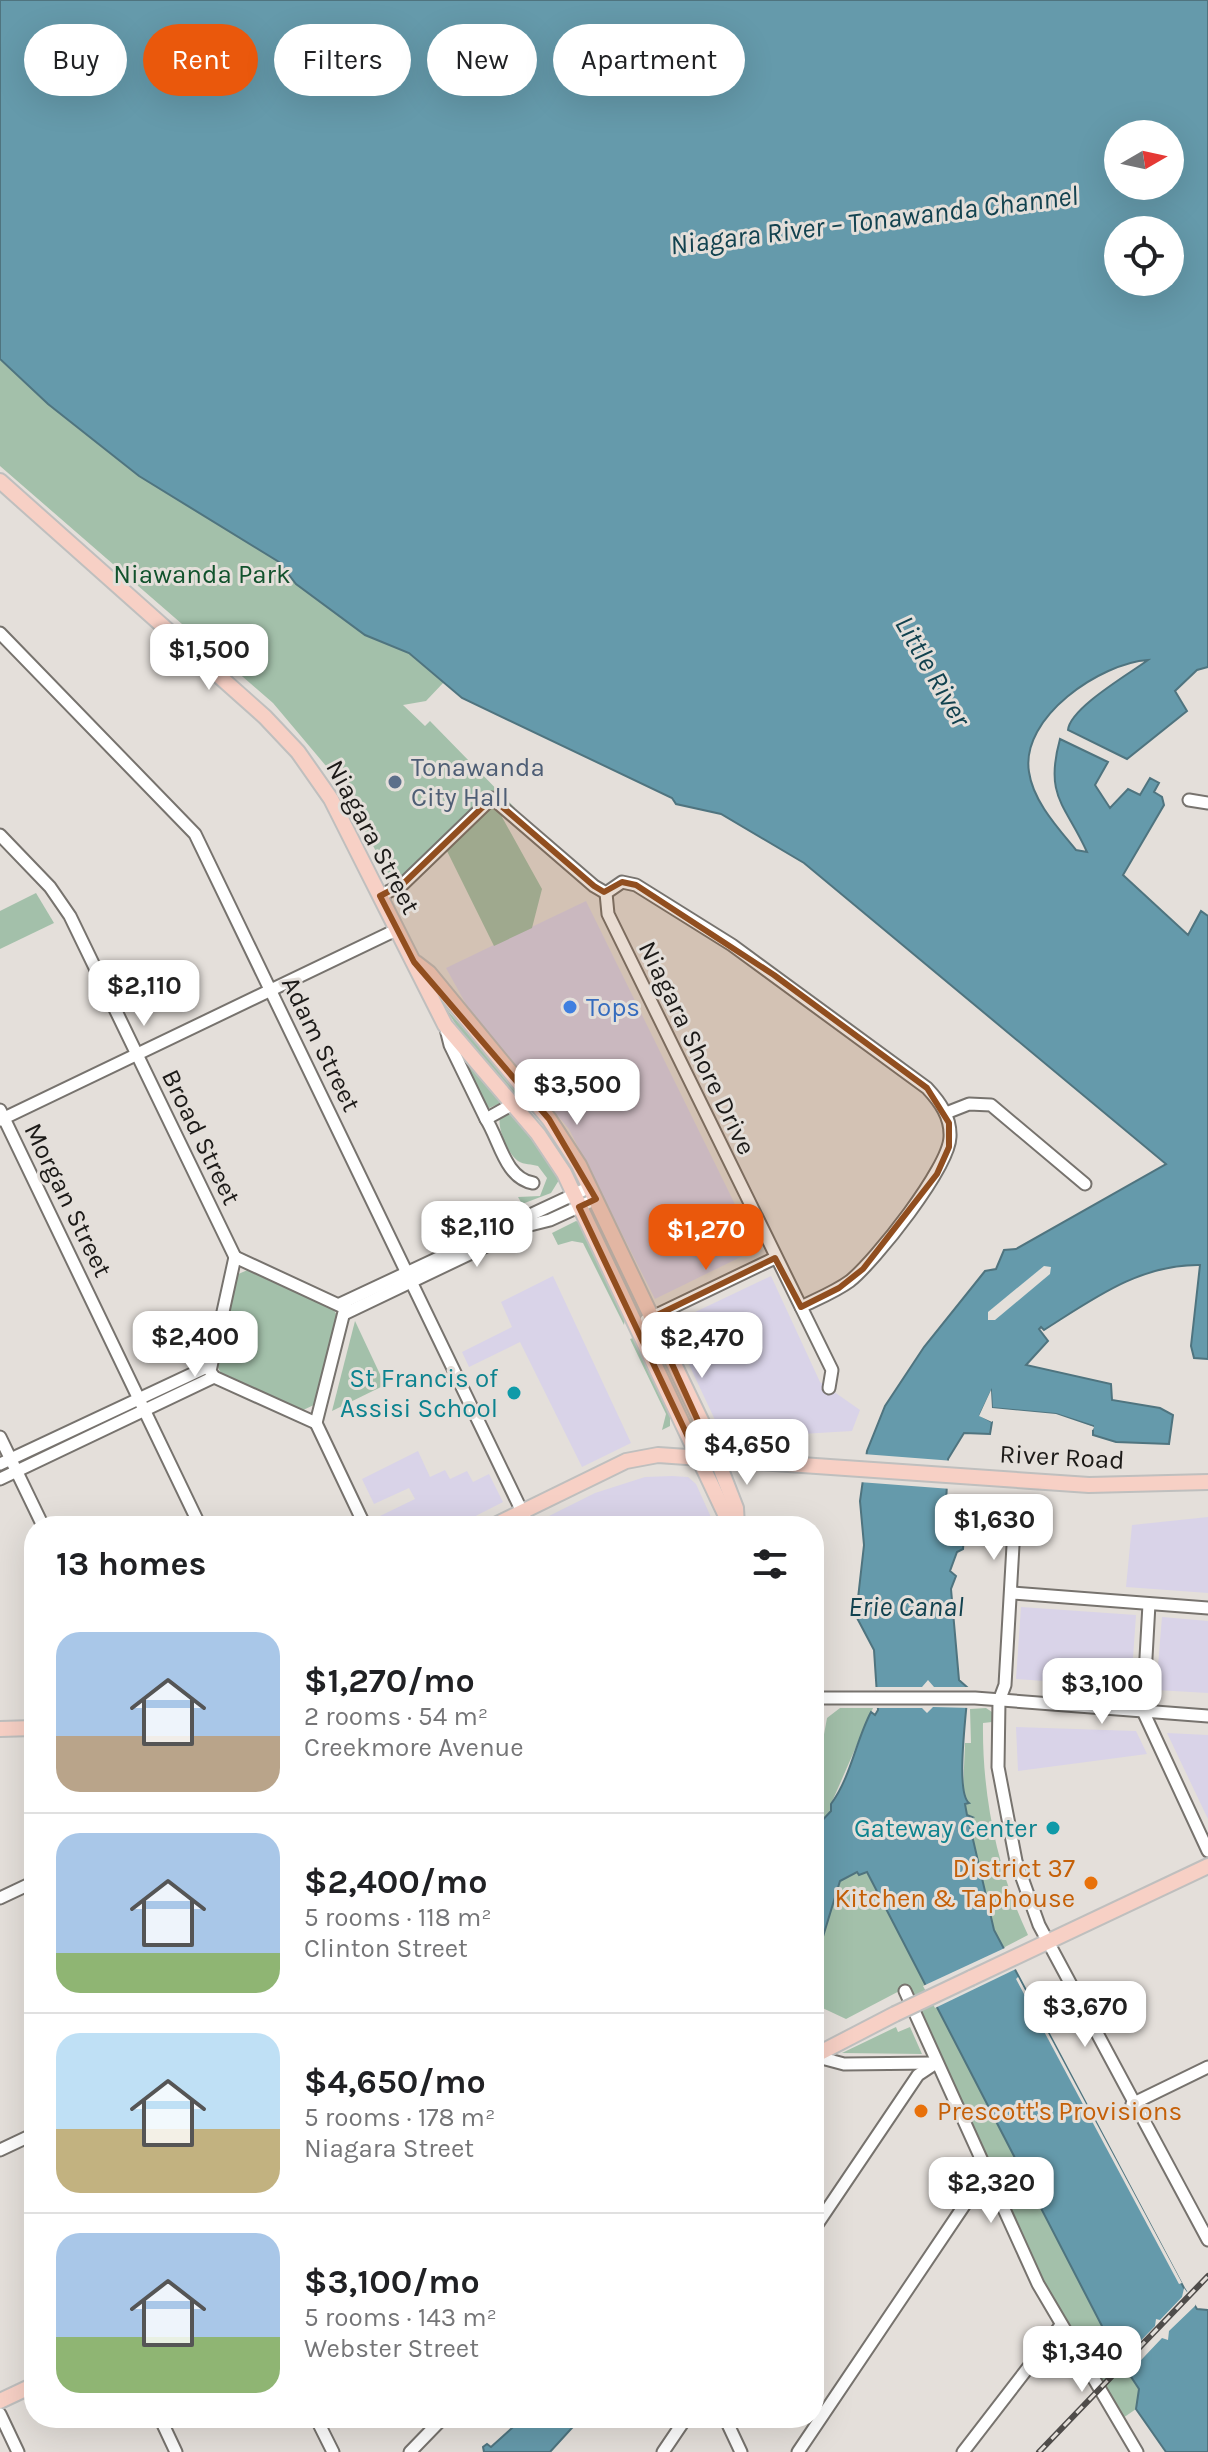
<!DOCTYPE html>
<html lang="en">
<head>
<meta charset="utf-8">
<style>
  body { margin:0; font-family:Karla,sans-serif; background:#f2f2f2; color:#202124; height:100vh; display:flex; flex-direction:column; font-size:30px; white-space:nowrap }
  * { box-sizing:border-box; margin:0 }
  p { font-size:26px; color:#757577 }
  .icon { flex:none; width:44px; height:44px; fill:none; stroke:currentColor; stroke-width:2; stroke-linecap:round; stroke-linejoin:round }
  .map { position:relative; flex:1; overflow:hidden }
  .side { position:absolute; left:24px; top:1516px; width:800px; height:912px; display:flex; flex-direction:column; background:#fff; border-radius:32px; box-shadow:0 8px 32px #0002 }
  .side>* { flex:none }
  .banner { position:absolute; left:24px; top:24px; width:800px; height:72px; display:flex; gap:16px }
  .needle { width:52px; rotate:81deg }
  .fabs { position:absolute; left:1104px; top:120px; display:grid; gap:16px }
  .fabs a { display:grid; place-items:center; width:80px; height:80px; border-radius:50%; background:#fff; box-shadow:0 8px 32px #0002; font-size:40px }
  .price { position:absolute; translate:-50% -68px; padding:0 18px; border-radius:16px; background:#fff; color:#222; font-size:26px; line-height:52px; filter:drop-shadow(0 2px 4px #0008) }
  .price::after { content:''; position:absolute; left:50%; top:48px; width:24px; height:18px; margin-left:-12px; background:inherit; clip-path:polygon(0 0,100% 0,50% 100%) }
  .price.on { background:#ea580c; color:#fff }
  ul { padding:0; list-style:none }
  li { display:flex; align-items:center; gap:24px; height:200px; padding:0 32px }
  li+li { border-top:2px solid #e0e0e0 }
  li span { display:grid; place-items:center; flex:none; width:224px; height:160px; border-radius:24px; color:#555 }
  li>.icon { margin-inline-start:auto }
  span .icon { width:96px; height:96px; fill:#fffc; stroke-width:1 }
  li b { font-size:34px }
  h2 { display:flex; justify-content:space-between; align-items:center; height:96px; padding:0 32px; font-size:34px }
  .pill { padding:0 28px; border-radius:36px; background:#fff; box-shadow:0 8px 32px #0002; font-size:28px; line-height:72px }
  .pill.on { background:#ea580c; color:#fff }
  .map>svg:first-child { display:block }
</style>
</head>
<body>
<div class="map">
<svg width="1208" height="2452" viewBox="0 0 1208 2452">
  <rect width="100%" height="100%" fill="#e4dfda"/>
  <g fill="#d9d3e8">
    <polygon points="586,901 757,1249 655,1299 569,1129 472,1015 446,968"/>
    <polygon points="553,1276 631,1443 582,1467 520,1342 469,1367 462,1352 512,1327 501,1302"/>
    <polygon points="771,1276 820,1382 860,1410 852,1431 768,1436 763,1427 732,1442 723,1437 670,1324"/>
    <polygon points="418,1451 430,1477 445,1470 450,1479 467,1471 473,1482 489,1474 503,1502 456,1526 384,1526 380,1516 415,1499 409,1488 374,1504 362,1479"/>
    <polygon points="672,1476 688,1477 696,1484 715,1526 546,1526 543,1519 595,1493 645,1477"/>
    <polygon points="1208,1517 1208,1593 1126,1587 1132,1525"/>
    <polygon points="1021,1607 1136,1615 1131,1687 1016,1679"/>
    <polygon points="1162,1617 1208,1621 1208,1693 1156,1690"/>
    <polygon points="1016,1727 1136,1731 1147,1754 1018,1771"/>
    <polygon points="1167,1733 1208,1735 1208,1819"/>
  </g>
  <g fill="#a3c0aa">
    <polygon points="0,359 48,404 139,476 279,562 296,584 365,635 409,653 444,682 426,701 403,705 425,726 430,721 515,808 502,817 542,889 532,928 494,946 445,847 399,894 337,779 273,703 0,466"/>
    <polygon points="36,893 54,923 0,949 0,911"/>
    <polygon points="443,1005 531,1106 528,1109 520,1102 466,1040"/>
    <polygon points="457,1048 503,1102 487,1109"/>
    <path d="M509,1112L515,1115L559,1180L551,1193L522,1204L518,1197L540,1196L547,1178L538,1166C532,1164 524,1165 518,1161C508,1154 497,1128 500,1117Z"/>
    <polygon points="576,1221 580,1223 625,1317 624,1325 583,1243 572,1241 558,1245 552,1233"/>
    <polygon points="250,1269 332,1307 338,1317 316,1404 301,1411 221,1373 216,1364 236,1275"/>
    <polygon points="355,1321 385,1385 332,1411"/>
    <polygon points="633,1338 670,1412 670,1426 662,1430 666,1414 630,1339"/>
    <polygon points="840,1708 873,1708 831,1804 832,1811 816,1826 820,1828 814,1850 814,1789 827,1718"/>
    <path d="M986,1708L992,1712V1722L983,1723C982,1795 997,1870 1028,1935L1003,1948L994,1930L980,1877L968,1818L971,1817L967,1816L965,1804L968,1803L963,1792L965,1743H971L970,1709Z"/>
    <polygon points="857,1872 870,1874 1118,2357 1139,2389 1136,2409 1123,2418 1033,2265 907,1987 846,2019 814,2004 814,1966 840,1881"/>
    <polygon points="896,2027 898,2032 910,2027 922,2054 842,2053"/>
  </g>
  <g fill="#659aab" stroke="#4f747f" stroke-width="2" fill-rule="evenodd">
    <path d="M0,0H1208V667L1197,670L1175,691L1187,711L1127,759L1068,730C1070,708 1129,674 1148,660C1101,663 1020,717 1029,772C1033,801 1058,828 1076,850L1087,852C1066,805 1044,797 1060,739L1108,762L1095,785L1110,808L1128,789L1140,795L1150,778L1159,783L1154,792L1162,797L1164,805L1123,875L1188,935L1201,911L1208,916V1359L1194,1358L1191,1346L1200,1265C1140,1264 1093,1299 1044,1330L1041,1327L1039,1329L1048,1341L1026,1365L1111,1384L1112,1400L1160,1408L1173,1415L1169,1444L1116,1442L1093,1435V1426L1056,1414L992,1408L991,1392L980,1415L992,1422L990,1434L964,1433L948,1459L946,1505L966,1506L963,1549L957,1552L950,1571L956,1576L951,1589L959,1680L968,1688C967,1709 955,1792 969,1803L965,1804L967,1815L972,1817L968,1818L994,1930L1184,2288L1197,2309L1208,2310V2452H1166L1136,2409L1139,2389L1118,2357L867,1872L859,1875L857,1872L840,1881L814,1966V1850L820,1829L816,1827L831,1811V1804C851,1777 856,1740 871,1712L875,1715L878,1710L874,1650L856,1616L864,1545L860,1501L867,1451L885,1406L924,1347L985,1271L996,1269L1004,1250L1016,1249L1166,1164L804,863L721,814L676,804L672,798L462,698L409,653L365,635L296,584L279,562L139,476L48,404L0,359ZM1118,134H1170V186H1118ZM1118,230H1170V282H1118Z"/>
    <polygon points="523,2418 581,2418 550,2452 484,2452 483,2447 487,2444 491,2447"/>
  </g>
  <g fill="#e4dfda">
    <polygon points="1044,1266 1051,1267 1050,1274 995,1320 988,1320 988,1312"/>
    <polygon points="991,1390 992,1408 1056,1414 1094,1427 1093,1430 1055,1416 990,1412 988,1407 985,1414 993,1418 992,1422 979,1416"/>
    <polygon points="863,1454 954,1461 951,1489 859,1482"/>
    <polygon points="928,1680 934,1687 970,1687 969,1708 933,1707 927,1713 922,1708 876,1708 875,1687 922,1687"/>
    <polygon points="1007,1947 1018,1968 935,2008 923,1986"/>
    <polygon points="1018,1977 1182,2283 1179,2284 1016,1979"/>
    <polygon points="1184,2288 1187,2292 1190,2289 1197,2301 1195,2306 1169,2331 1168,2340 1162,2338 1126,2376 1118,2364 1155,2326 1156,2319 1160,2320 1182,2297"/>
  </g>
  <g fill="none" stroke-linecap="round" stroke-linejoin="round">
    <defs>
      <g id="minor">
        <polyline points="0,633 195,834 529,1526"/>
        <polyline points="1189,800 1208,803"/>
        <polyline points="0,835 50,887 70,916 235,1257"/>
        <path d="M622,882L636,885L732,945L927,1088C940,1102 951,1117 950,1137C949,1168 875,1261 850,1281C835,1292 817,1299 801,1307L608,914L606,893Z"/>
        <polyline points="380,896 403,884 492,798 594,886 606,893"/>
        <polyline points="445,1025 450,1045 486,1119"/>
        <path d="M513,1104L486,1119C500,1141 505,1178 533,1183"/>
        <polyline points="0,1110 200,1526"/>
        <polyline points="946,1113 969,1104 991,1105 1085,1184"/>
        <polyline points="0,1120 396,930"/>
        <polyline points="235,1257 345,1308 316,1423"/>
        <polyline points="235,1257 210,1371 214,1377 316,1423"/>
        <polyline points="340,1304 590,1187"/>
        <polyline points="801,1307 832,1370 829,1388"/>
        <polyline points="346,1313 530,1225 550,1220 596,1199"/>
        <polyline points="646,1320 775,1258"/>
        <polyline points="316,1423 365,1526"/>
        <polyline points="0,1437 43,1526"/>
        <polyline points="0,1464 209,1366"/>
        <polyline points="0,1479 214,1377"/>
        <polyline points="1014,1528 1005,1685 999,1701 998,1767 1016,1861 1039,1925 1208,2240"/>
        <polyline points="1013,1593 1208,1608"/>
        <polyline points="1149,1604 1143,1711 1208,1851"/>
        <polyline points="814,1698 975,1698 1208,1716"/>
        <polyline points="814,1724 815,1698"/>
        <polyline points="0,1898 34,1882"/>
        <polyline points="905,1991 1038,2284 1137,2452"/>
        <polyline points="814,2056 844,2064 933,2063"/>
        <polyline points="1132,2104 1208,2067"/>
        <polyline points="0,2150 34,2134"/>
        <polyline points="814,2229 918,2075 936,2063"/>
        <polyline points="0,2414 18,2452"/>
        <polyline points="160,2418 176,2452"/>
        <polyline points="316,2418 333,2452"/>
        <polyline points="725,2418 741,2452"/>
        <polyline points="410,2452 443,2418"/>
        <polyline points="663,2452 686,2418"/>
        <polyline points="798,2452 986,2173"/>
        <polyline points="963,2452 1061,2325"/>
      </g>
      <g id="major">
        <polyline points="0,481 265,717 298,752 331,799 445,1025 538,1134 564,1173 726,1516 737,1525"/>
        <polyline points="416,963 429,973 549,1119 579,1165 706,1431 736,1508 737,1526"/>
        <polyline points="493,1526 626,1461 658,1455 1089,1485 1208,1482"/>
        <polyline points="0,1729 34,1728"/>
        <polyline points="971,1978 1208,1866"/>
        <polyline points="814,2056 895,2014"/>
        <polyline points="0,2401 34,2385"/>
      </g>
    </defs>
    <use href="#minor" stroke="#77736e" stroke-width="15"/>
    <use href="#major" stroke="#bfbfbe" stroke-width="18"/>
    <use href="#minor" stroke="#fff" stroke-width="11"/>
    <use href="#major" stroke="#f7d0c5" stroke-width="14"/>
    <defs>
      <polyline id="rail" points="1039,2452 1208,2276"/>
    </defs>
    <use href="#rail" stroke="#4f4c4a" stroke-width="6"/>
    <use href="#rail" stroke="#e4dfda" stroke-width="3" stroke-dasharray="9" stroke-linecap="butt"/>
    <defs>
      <polyline id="major-bridge" points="895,2014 971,1978"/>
    </defs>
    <use href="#major-bridge" stroke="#bfbfbe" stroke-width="18" stroke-linecap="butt"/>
    <use href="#major-bridge" stroke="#f7d0c5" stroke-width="14"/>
  </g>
  <path fill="#914e1f" fill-opacity="0.2" stroke="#914e1f" stroke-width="6" stroke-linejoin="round" d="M492,798L594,886L604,892L622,882L636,885L774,975L927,1088L949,1123V1147L937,1174L863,1269L839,1288L801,1307L775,1258L651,1318L715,1458L697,1456L579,1207L596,1199L549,1119L414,962L380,896L403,884Z"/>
  <circle fill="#5c6f8a" stroke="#e4dfda" stroke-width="3" cx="395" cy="782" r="8"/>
  <circle fill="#3f7fe0" stroke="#e4dfda" stroke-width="3" cx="570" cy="1007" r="8"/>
  <g fill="#0f9aa8" stroke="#e4dfda" stroke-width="3">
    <circle cx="514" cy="1393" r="8"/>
    <circle cx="1053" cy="1828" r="8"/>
  </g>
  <g fill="#e8710a" stroke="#e4dfda" stroke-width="3">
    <circle cx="1091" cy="1883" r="8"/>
    <circle cx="921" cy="2111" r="8"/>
  </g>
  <g text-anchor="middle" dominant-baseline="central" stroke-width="6" stroke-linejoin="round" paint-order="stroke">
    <g font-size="26" fill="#11522c" stroke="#e4dfda">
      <text x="202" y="574">Niawanda Park</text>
    </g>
    <g font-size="26" fill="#4e5e75" stroke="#e4dfda" text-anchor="start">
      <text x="411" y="767">Tonawanda<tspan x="411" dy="30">City Hall</tspan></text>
    </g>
    <g font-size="26" fill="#1c1a18" stroke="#e4dfda">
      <text transform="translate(373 837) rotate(62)">Niagara Street</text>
      <text transform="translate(321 1044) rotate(64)">Adam Street</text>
      <text transform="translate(697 1048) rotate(64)">Niagara Shore Drive</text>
      <text transform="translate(201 1137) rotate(64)">Broad Street</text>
      <text transform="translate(68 1200) rotate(64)">Morgan Street</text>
      <text transform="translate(1062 1457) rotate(3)">River Road</text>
    </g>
    <g font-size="26" fill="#366cbe" stroke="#e4dfda" text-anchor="start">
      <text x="586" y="1007">Tops</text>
    </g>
    <g font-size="26" fill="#0d838f" stroke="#e4dfda" text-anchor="end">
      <text x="498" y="1378">St Francis of<tspan x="498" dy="30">Assisi School</tspan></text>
      <text x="1037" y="1828">Gateway Center</text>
    </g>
    <g font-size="26" fill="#c56008" stroke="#e4dfda" text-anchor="end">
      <text x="1075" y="1868">District 37<tspan x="1075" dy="30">Kitchen &amp; Taphouse</tspan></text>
      <text x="937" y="2111" text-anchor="start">Prescott's Provisions</text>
    </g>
    <g font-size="28" font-style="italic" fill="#12424f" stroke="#e4dfda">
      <text transform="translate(874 220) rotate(-7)">Niagara River – Tonawanda Channel</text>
      <text transform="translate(933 671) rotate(60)">Little River</text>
      <text x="906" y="1606">Erie Canal</text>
    </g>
  </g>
</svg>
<div class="fabs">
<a><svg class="needle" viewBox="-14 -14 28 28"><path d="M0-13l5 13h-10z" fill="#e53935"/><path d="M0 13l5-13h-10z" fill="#757577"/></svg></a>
<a><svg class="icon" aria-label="locate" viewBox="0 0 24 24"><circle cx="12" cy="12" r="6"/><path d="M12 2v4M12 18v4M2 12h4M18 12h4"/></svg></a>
</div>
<b class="price" style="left:209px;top:692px">$1,500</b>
<b class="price" style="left:144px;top:1028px">$2,110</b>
<b class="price" style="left:577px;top:1127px">$3,500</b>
<b class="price" style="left:477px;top:1269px">$2,110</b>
<b class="price on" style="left:706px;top:1272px">$1,270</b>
<b class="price" style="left:195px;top:1379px">$2,400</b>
<b class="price" style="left:702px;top:1380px">$2,470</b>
<b class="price" style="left:747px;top:1487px">$4,650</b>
<b class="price" style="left:994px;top:1562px">$1,630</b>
<b class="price" style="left:1102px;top:1726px">$3,100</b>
<b class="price" style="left:1085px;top:2049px">$3,670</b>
<b class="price" style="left:991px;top:2225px">$2,320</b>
<b class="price" style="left:1082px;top:2394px">$1,340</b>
<div class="banner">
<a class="pill">Buy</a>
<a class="pill on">Rent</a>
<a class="pill">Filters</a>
<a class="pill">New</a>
<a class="pill">Apartment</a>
</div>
<section class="side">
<h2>13 homes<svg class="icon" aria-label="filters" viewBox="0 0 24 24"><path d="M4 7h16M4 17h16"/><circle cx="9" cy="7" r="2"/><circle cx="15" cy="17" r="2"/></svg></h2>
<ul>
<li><span style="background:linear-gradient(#a9c7e8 65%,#b9a48a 0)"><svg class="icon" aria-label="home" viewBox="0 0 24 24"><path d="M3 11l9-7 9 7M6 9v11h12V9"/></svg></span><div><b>$1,270/mo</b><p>2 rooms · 54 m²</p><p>Creekmore Avenue</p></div></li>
<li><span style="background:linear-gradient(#a9c7e8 75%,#8fb573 0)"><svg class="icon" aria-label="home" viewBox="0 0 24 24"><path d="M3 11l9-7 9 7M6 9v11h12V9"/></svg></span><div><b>$2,400/mo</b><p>5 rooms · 118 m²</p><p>Clinton Street</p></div></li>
<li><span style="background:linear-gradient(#bfe0f5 60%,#c2b280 0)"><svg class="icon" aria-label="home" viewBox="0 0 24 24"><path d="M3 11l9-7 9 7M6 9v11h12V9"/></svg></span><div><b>$4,650/mo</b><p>5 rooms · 178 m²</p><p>Niagara Street</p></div></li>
<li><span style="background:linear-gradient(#a9c7e8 65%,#8fb573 0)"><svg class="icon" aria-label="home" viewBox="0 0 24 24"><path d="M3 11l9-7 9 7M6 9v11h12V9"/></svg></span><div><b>$3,100/mo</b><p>5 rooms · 143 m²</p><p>Webster Street</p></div></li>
</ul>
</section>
</div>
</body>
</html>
